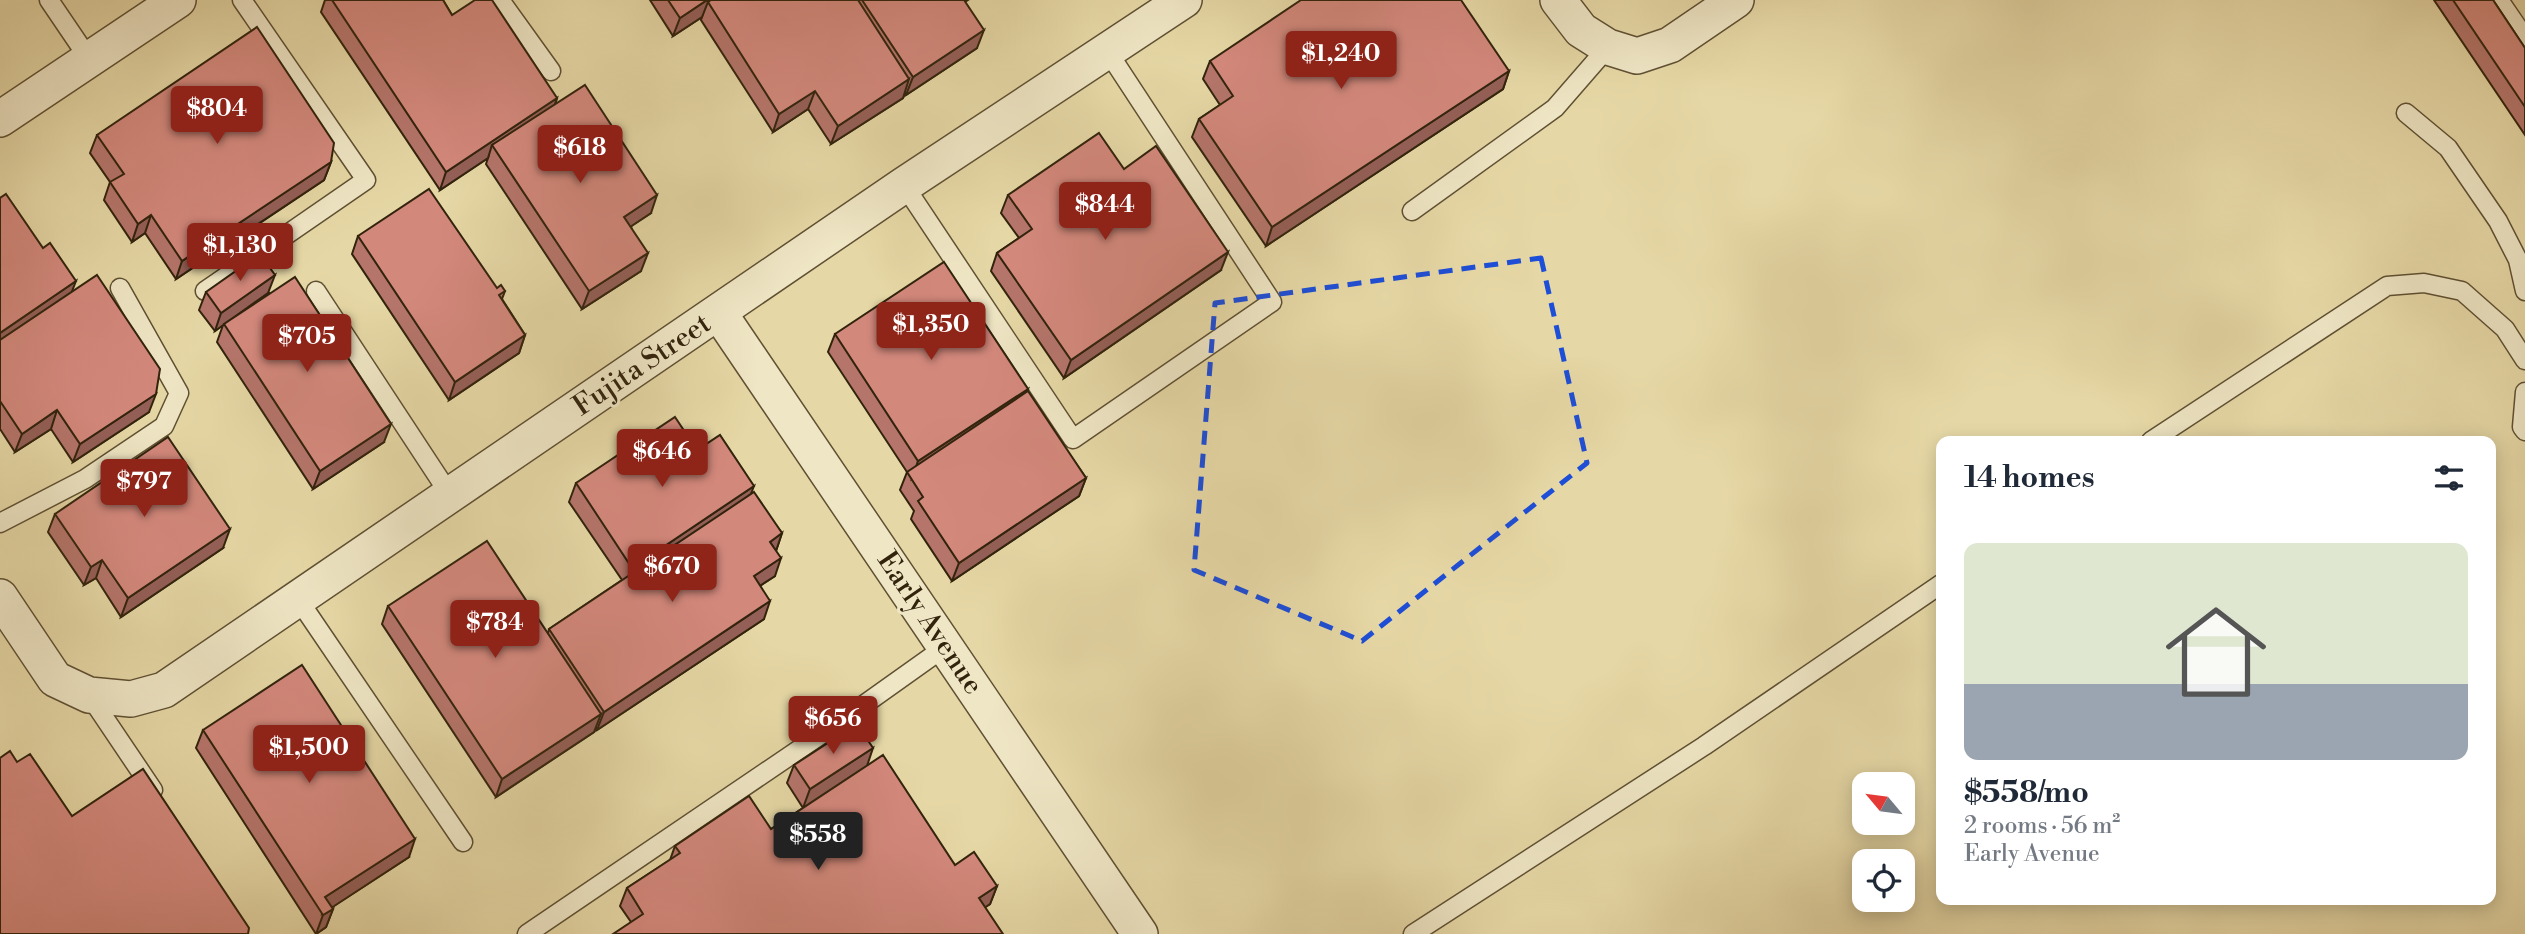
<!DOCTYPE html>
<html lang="en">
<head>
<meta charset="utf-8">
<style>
  body { margin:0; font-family:"Libre Bodoni",serif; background:#f2f2f3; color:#1f2937; height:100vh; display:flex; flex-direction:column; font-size:26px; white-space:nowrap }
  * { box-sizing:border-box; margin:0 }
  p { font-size:23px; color:#747a83 }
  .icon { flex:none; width:38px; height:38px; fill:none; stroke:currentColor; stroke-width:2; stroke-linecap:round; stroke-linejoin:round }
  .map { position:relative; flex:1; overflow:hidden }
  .panel { position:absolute; left:1936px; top:436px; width:560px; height:469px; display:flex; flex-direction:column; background:#fff; border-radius:14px; box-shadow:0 4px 18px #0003 }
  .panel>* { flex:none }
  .needle { width:46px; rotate:299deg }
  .controls { position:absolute; left:1852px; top:772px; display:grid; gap:14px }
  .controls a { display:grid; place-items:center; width:63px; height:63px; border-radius:14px; background:#fff; box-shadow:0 4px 18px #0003; font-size:35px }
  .price { position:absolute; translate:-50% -60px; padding:0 16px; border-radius:7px; background:#8f2418; color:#fff; font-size:23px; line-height:46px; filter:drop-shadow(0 2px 4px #0008) }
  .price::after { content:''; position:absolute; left:50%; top:42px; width:21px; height:16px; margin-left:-10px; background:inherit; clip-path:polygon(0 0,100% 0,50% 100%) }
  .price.selected { background:#222; color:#fff }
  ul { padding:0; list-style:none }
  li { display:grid; align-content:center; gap:14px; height:371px; padding:0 28px }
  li+li { border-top:2px solid #e0e1e3 }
  li span { display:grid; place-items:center; height:217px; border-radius:14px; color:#555 }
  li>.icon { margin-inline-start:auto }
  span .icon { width:126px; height:126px; fill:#fffc; stroke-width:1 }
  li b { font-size:30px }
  h2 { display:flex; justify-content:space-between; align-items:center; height:84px; padding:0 28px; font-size:30px }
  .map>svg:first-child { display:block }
</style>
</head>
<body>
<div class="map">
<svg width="2525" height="934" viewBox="0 0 2525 934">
  <rect width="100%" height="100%" fill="#e6d8a6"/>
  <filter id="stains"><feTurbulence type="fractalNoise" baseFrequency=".00286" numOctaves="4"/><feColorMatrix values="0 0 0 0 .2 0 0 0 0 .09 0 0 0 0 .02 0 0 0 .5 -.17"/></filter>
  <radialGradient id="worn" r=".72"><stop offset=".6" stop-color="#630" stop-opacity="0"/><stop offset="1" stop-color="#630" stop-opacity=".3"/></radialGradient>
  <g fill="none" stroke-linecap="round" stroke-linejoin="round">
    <defs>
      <g id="lane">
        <polyline points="49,0 89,59"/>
        <polyline points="500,0 551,71"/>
        <polyline points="2499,0 2525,38"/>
        <polyline points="2406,113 2448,148 2498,221 2518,260 2525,291"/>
        <polyline points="904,185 1073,439 1272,302 1108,52"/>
        <polyline points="1412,211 1555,108 1608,47"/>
        <polyline points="205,291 366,180 242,0"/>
        <polyline points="316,291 450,495"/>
        <polyline points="2525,392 2522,427 2525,431"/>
        <polyline points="2151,441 2387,286 2424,283 2462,291 2505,329 2525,360"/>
        <polyline points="0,523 85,479 164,426 179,393 120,288"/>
        <polyline points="298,599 463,842"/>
        <polyline points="89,695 153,790"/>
        <polyline points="527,934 841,721 945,647"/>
        <polyline points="1413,934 1704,746 1941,584"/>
      </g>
      <g id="street">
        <polyline points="1558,0 1581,30 1608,47 1637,56 1670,45 1736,0"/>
        <polyline points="0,119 178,0"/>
        <polyline points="719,313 1140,934"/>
        <polyline points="0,597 55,679 89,695 131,699 164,690 904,185 1184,0"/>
      </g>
    </defs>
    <use href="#lane" stroke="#5f5033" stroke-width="21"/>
    <use href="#street" stroke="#5f5033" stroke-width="38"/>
    <use href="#lane" stroke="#efe6c5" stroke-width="18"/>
    <use href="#street" stroke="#efe6c5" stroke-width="35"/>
  </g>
  <g fill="#b5756b" stroke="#32230d" stroke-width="2">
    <polygon points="325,0 443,0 452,15 557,98 555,105 651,213 631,226 641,271 582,309 486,164 488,158 440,190 321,12"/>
    <polygon points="650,0 968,0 965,2 977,48 906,95 905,93 903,98 831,144 808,109 773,132 701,20 702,17 673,36"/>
    <polygon points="2434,0 2493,0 2525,48 2525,135"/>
    <polygon points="1210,61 1509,71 1503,89 1266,246 1192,137 1199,119 1220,105 1203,79"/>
    <polygon points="97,135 331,162 324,180 176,279 145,233 132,242 104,200 110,182 90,153"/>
    <polygon points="1124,169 1221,270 1064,378 991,271 997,253 1019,238 1001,213 1008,195"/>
    <polygon points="0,198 72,291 149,412 73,462 51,429 15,452 0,429"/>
    <polygon points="358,236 505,291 502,299 525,335 519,353 449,400 352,254"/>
    <polygon points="206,292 268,293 245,310 384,442 313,489 217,342 223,325 215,331 199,310"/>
    <polygon points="835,334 1026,392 1086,478 1079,496 952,581 911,519 914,511 900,490 907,472 828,352"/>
    <polygon points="697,450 751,494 782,533 776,551 775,576 760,586 764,619 597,730 596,728 594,732 496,797 382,624 388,606 548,633 549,629 622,580 569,502 576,483"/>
    <polygon points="55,514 223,548 121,617 96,578 84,585 48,532"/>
    <polygon points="203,730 409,857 332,907 333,909 326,927 316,934 196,748"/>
    <polygon points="794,765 867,766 955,865 997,886 990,904 985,907 631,922 620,906 627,888 670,860 675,846 771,829 803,808 787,783"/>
  </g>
  <g fill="#945f57" stroke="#32230d" stroke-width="2">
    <polygon points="707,0 728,0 708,2 702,17 673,36 680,18"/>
    <polygon points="984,30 977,48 906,95 913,77"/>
    <polygon points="1509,71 1503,89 1266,246 1272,227"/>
    <polygon points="909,79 903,98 831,144 838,126"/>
    <polygon points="815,91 808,109 773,132 779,114"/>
    <polygon points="557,98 551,116 492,145 488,158 440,190 446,172"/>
    <polygon points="331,162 324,180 176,279 182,261"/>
    <polygon points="657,195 651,213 618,235 624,217"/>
    <polygon points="151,215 145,233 132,242 138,224"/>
    <polygon points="1228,252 1221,270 1064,378 1071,360"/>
    <polygon points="648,253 641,271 582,309 589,291"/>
    <polygon points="275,275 268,293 215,331 221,313"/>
    <polygon points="76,281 69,299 0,347 0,333"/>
    <polygon points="525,335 519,353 449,400 455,382"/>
    <polygon points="1028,389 1021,407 912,479 918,461"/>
    <polygon points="156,394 149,412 73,462 80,444"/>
    <polygon points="57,410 51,429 15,452 22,434"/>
    <polygon points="391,424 384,442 313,489 320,471"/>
    <polygon points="1086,478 1079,496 952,581 959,563"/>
    <polygon points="754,486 747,504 625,586 632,568"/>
    <polygon points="230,529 223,548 121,617 128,598"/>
    <polygon points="782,533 776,551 770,542"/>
    <polygon points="781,558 775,576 747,594 754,576"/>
    <polygon points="102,560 96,578 84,585 91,567"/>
    <polygon points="770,601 764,619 597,730 604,712"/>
    <polygon points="601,714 594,732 496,797 502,779"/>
    <polygon points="873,748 867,766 803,808 810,789"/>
    <polygon points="415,839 409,857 322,914 325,897"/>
    <polygon points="997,886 990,904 972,916 979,898"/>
    <polygon points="333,909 326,927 316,934 323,915"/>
  </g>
  <g fill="#d3887c" stroke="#32230d" stroke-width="2">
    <polygon points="332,0 443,0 452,15 475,0 492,0 557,98 446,172"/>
    <polygon points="668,0 707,0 680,18"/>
    <polygon points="711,0 858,0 909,79 838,126 815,91 779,114 708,2"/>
    <polygon points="862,0 964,0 984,30 913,77"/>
    <polygon points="1301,0 1461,0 1509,71 1272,227 1199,119 1233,96 1210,61"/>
    <polygon points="2453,0 2493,0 2525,48 2525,107"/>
    <polygon points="257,27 334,143 331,162 182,261 151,215 138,224 110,182 124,174 97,135"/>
    <polygon points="585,85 657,195 624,217 648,253 589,291 492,145"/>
    <polygon points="1099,133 1124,169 1156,146 1228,252 1071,360 997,253 1032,229 1008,195"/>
    <polygon points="429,189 497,288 501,285 505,291 499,295 525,335 455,382 358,236"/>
    <polygon points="6,194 43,248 50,243 76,281 0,333 0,198"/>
    <polygon points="260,254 275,275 221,313 206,292"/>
    <polygon points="944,262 1028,389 918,461 835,334"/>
    <polygon points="97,275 160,369 156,394 80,444 57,410 22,434 0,401 0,340"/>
    <polygon points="295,277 391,424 320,471 224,324"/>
    <polygon points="1028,391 1086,478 959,563 918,501 923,497 907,472"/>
    <polygon points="675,417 697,450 720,435 754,486 632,568 576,483"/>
    <polygon points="168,437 230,529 128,598 102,560 91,567 55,514"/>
    <polygon points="754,492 782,533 770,542 781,558 754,576 770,601 604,712 549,629"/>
    <polygon points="487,541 601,714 502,779 388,606"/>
    <polygon points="302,665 415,839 325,897 333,909 323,915 203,730"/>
    <polygon points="857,724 873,748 810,789 794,765"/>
    <polygon points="10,751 17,762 30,754 72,816 143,769 249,928 248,934 0,934 0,758"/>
    <polygon points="883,755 955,865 974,852 997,886 979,898 1003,934 613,934 643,914 627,888 680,853 675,846 749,796 771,829"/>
  </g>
  <path fill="none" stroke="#1d4ed8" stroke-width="5" stroke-dasharray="14 9" stroke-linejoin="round" d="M1541,258L1587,463L1362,641L1194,570L1215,303Z"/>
  <g text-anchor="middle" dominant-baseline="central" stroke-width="6" stroke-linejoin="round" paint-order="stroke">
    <g font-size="28" fill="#32230d" stroke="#efe6c5">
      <text transform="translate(642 365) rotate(-34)">Fujita Street</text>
      <text transform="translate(930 623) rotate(56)">Early Avenue</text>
    </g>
  </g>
  <rect width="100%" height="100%" filter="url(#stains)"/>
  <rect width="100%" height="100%" fill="url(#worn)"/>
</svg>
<div class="controls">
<a><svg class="needle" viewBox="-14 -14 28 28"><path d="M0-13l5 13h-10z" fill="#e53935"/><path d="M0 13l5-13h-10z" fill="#747a83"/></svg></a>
<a><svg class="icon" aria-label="locate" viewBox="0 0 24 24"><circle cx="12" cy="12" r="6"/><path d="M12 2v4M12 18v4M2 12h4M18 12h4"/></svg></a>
</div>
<b class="price" style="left:1341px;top:91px">$1,240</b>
<b class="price" style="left:217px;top:146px">$804</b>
<b class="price" style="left:580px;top:185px">$618</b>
<b class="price" style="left:1105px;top:242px">$844</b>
<b class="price" style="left:240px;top:283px">$1,130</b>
<b class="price" style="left:931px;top:362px">$1,350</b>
<b class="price" style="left:307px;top:374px">$705</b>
<b class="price" style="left:662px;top:489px">$646</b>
<b class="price" style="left:144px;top:519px">$797</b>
<b class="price" style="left:672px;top:604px">$670</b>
<b class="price" style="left:495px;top:660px">$784</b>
<b class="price" style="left:833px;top:756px">$656</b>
<b class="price" style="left:309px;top:785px">$1,500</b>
<b class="price selected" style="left:818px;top:872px">$558</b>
<section class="panel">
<h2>14 homes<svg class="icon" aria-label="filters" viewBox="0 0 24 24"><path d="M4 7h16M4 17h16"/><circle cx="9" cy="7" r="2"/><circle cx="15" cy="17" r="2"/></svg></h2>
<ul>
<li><span style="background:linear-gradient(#dfe7d0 65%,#9aa5b1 0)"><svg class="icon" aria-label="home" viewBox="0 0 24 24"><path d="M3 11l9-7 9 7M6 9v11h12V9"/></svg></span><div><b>$558/mo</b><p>2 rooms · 56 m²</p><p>Early Avenue</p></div></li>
</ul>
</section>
</div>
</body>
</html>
